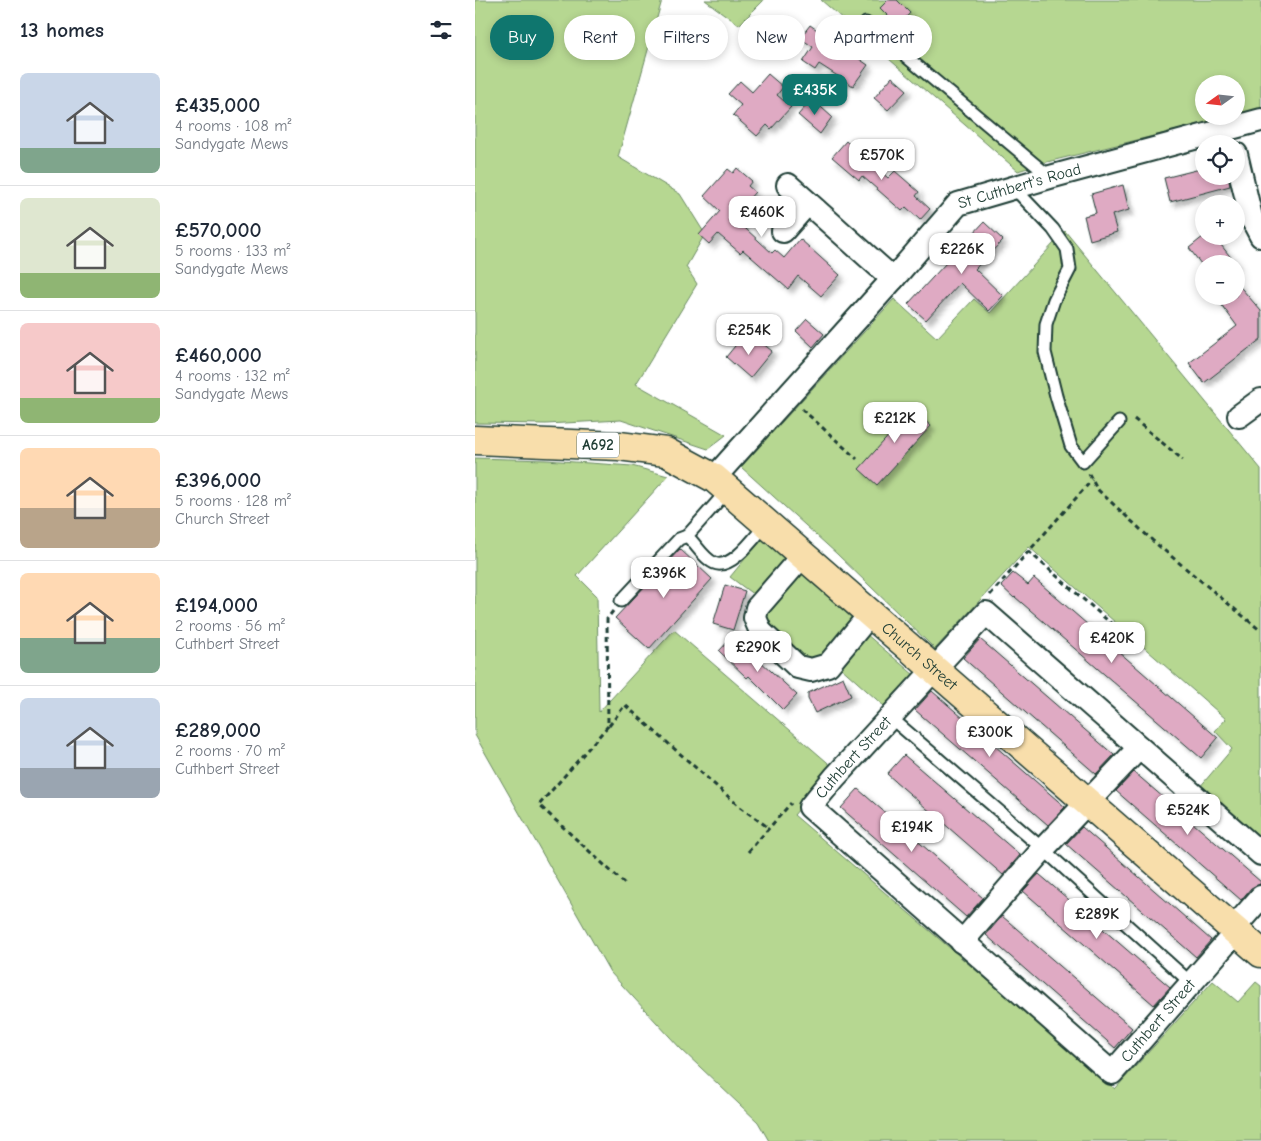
<!DOCTYPE html>
<html lang="en">
<head>
<meta charset="utf-8">
<style>
  body { margin:0; font-family:"Comic Neue",sans-serif; background:#f6f6f7; color:#1f2937; height:100vh; display:flex; flex-direction:column; font-size:19px; white-space:nowrap }
  * { box-sizing:border-box; margin:0 }
  p { font-size:16px; color:#747a83 }
  .icon { flex:none; width:28px; height:28px; fill:none; stroke:currentColor; stroke-width:2; stroke-linecap:round; stroke-linejoin:round }
  .map { position:relative; flex:1; overflow:hidden }
  .sheet { display:flex; flex-direction:column; background:#fff; width:475px }
  .sheet>* { flex:none }
  .hud { position:absolute; left:15px; top:15px; width:475px; height:45px; display:flex; gap:10px }
  .needle { width:32px; rotate:255deg }
  .fabs { position:absolute; left:720px; top:75px; display:grid; gap:10px }
  .fabs a { display:grid; place-items:center; width:50px; height:50px; border-radius:50%; background:#fff; box-shadow:0 2px 8px #0003; font-size:25px }
  .price { position:absolute; translate:-50% -42px; padding:0 11px; border-radius:10px; background:#fff; color:#222; font-size:16px; line-height:32px; filter:drop-shadow(0 1px 2px #0008) }
  .price::after { content:''; position:absolute; left:50%; top:30px; width:15px; height:11px; margin-left:-8px; background:inherit; clip-path:polygon(0 0,100% 0,50% 100%) }
  .price.selected { background:#0f766e; color:#fff }
  ul { padding:0; list-style:none }
  li { display:flex; align-items:center; gap:15px; height:125px; padding:0 20px }
  li+li { border-top:1px solid #e0e1e3 }
  li span { display:grid; place-items:center; flex:none; width:140px; height:100px; border-radius:8px; color:#555 }
  li>.icon { margin-inline-start:auto }
  span .icon { width:60px; height:60px; fill:#fffc; stroke-width:1 }
  li b { font-size:21px }
  h2 { display:flex; justify-content:space-between; align-items:center; height:60px; padding:0 20px; font-size:21px }
  .tag { padding:0 18px; border-radius:22px; background:#fff; box-shadow:0 2px 8px #0003; font-size:18px; line-height:45px }
  .tag.selected { background:#0f766e; color:#fff }
  main { display:flex; flex:1; min-height:0 }
  .map>svg:first-child { display:block }
</style>
</head>
<body>
<main>
<section class="sheet">
<h2>13 homes<svg class="icon" aria-label="filters" viewBox="0 0 24 24"><path d="M4 7h16M4 17h16"/><circle cx="9" cy="7" r="2"/><circle cx="15" cy="17" r="2"/></svg></h2>
<ul>
<li><span style="background:linear-gradient(#c9d6e8 75%,#7fa58c 0)"><svg class="icon" aria-label="home" viewBox="0 0 24 24"><path d="M3 11l9-7 9 7M6 9v11h12V9"/></svg></span><div><b>£435,000</b><p>4 rooms · 108 m²</p><p>Sandygate Mews</p></div></li>
<li><span style="background:linear-gradient(#dfe7d0 75%,#8fb573 0)"><svg class="icon" aria-label="home" viewBox="0 0 24 24"><path d="M3 11l9-7 9 7M6 9v11h12V9"/></svg></span><div><b>£570,000</b><p>5 rooms · 133 m²</p><p>Sandygate Mews</p></div></li>
<li><span style="background:linear-gradient(#f6c9c9 75%,#8fb573 0)"><svg class="icon" aria-label="home" viewBox="0 0 24 24"><path d="M3 11l9-7 9 7M6 9v11h12V9"/></svg></span><div><b>£460,000</b><p>4 rooms · 132 m²</p><p>Sandygate Mews</p></div></li>
<li><span style="background:linear-gradient(#ffd9b3 60%,#b9a48a 0)"><svg class="icon" aria-label="home" viewBox="0 0 24 24"><path d="M3 11l9-7 9 7M6 9v11h12V9"/></svg></span><div><b>£396,000</b><p>5 rooms · 128 m²</p><p>Church Street</p></div></li>
<li><span style="background:linear-gradient(#ffd9b3 65%,#7fa58c 0)"><svg class="icon" aria-label="home" viewBox="0 0 24 24"><path d="M3 11l9-7 9 7M6 9v11h12V9"/></svg></span><div><b>£194,000</b><p>2 rooms · 56 m²</p><p>Cuthbert Street</p></div></li>
<li><span style="background:linear-gradient(#c9d6e8 70%,#9aa5b1 0)"><svg class="icon" aria-label="home" viewBox="0 0 24 24"><path d="M3 11l9-7 9 7M6 9v11h12V9"/></svg></span><div><b>£289,000</b><p>2 rooms · 70 m²</p><p>Cuthbert Street</p></div></li>
</ul>
</section>
<div class="map">
<svg width="786" height="1141" viewBox="0 0 786 1141">
  <defs>
    <filter id="shadow"><feDropShadow dx="4.5" dy="4.5" stdDeviation="2.5" flood-color="#0004"/></filter>
  </defs>
  <rect width="100%" height="100%" fill="#fff"/>
  <filter id="ink" filterUnits="userSpaceOnUse"><feTurbulence type="fractalNoise" baseFrequency=".02" numOctaves="2"/><feDisplacementMap in="SourceGraphic" scale="10" xChannelSelector="R" yChannelSelector="G"/><feConvolveMatrix kernelMatrix="1 2 1 2 8 2 1 2 1" color-interpolation-filters="sRGB"/></filter>
  <g filter="url(#ink)">
    <g fill="#b6d791" stroke="#6a8a62">
      <polygon points="0,0 187,0 143,157 205,194 230,234 211,267 222,284 161,384 251,435 233,449 146,420 71,424 0,423"/>
      <polygon points="230,0 289,0 264,25"/>
      <polygon points="346,0 786,0 786,109 761,116 761,84 729,84 729,116 760,116 572,162 543,171"/>
      <polygon points="590,231 786,469 786,844 724,788 757,749 740,731 751,719 554,547 460,649 362,554 266,467 419,299 462,338 499,299 515,313"/>
      <polygon points="0,458 71,460 157,466 193,476 102,576 122,596 124,712 199,630 359,768 319,815 640,1089 738,981 763,1002 781,982 786,986 786,1141 294,1141 283,1122 206,1049 135,972 0,735"/>
      <polygon points="288,537 315,560 283,598 255,577"/>
      <polygon points="326,573 379,620 342,658 334,661 298,635 290,612"/>
      <polygon points="391,634 439,675 410,707 363,665"/>
    </g>
    <g fill="#dfaac3" stroke="#1f3d34" filter="url(#shadow)">
      <polygon points="413,0 422,0 435,13 423,26 405,8"/>
      <polygon points="335,25 393,65 378,86 344,64 340,70 328,62 338,47 325,38"/>
      <polygon points="293,74 308,87 302,95 316,107 296,129 292,125 282,136 258,115 266,105 253,94 265,81 277,92"/>
      <polygon points="417,77 432,90 413,110 399,98"/>
      <polygon points="337,99 357,117 345,134 323,115"/>
      <polygon points="371,141 413,178 420,171 444,192 441,196 455,209 445,220 431,207 427,211 387,176 384,180 357,157"/>
      <polygon points="262,168 277,181 273,186 280,192 258,217 297,253 300,250 309,258 325,239 365,275 346,296 323,276 313,289 268,250 265,253 243,234 234,244 224,235 245,211 229,196 253,169 258,173"/>
      <polygon points="729,168 729,176 753,176 755,186 695,202 689,178"/>
      <polygon points="648,185 654,210 637,215 642,232 615,240 609,216 621,213 616,194"/>
      <polygon points="509,222 528,240 500,269 528,296 514,311 485,283 451,320 433,304"/>
      <polygon points="729,236 739,236 761,264 726,264 714,248"/>
      <polygon points="761,282 786,311 786,339 729,383 714,363 762,326 740,296 761,296"/>
      <polygon points="332,319 349,334 338,347 321,331"/>
      <polygon points="268,336 277,343 281,338 297,351 275,378 251,357"/>
      <polygon points="426,406 435,415 439,411 456,426 402,485 384,469 417,432 409,424"/>
      <polygon points="205,549 237,579 174,649 140,618"/>
      <polygon points="538,573 553,585 559,578 743,738 726,758 540,597 539,598 526,586"/>
      <polygon points="250,585 270,591 258,630 238,624"/>
      <polygon points="258,636 322,695 308,710 274,676 272,678 244,651"/>
      <polygon points="505,639 639,755 621,774 488,658"/>
      <polygon points="368,677 376,696 340,713 333,699 333,693"/>
      <polygon points="457,691 590,807 573,825 440,710"/>
      <polygon points="429,755 545,855 528,875 412,774"/>
      <polygon points="659,772 786,882 785,884 776,888 766,900 641,791"/>
      <polygon points="383,789 508,898 491,917 366,808"/>
      <polygon points="607,827 736,940 721,957 591,844"/>
      <polygon points="564,874 695,987 679,1005 548,891"/>
      <polygon points="527,916 657,1028 640,1048 511,935"/>
    </g>
    <g fill="none" stroke-linecap="round" stroke-linejoin="round">
      <defs>
        <g id="lane">
          <polyline points="391,23 575,177"/>
          <polyline points="538,187 578,229 592,249 595,269 579,300 571,324 570,352 581,396 596,446 608,462 644,422"/>
          <path d="M253,490L212,536C221,544 228,558 239,563C257,571 281,535 292,523"/>
          <polyline points="146,601 204,539 212,536"/>
          <polyline points="415,717 568,849 716,983"/>
        </g>
        <g id="street">
          <polyline points="761,154 776,217 786,236"/>
          <polyline points="313,185 418,279"/>
          <polyline points="308,231 333,203"/>
          <polyline points="764,416 786,400"/>
          <path id="s1" d="M239,478L418,279L483,204L575,177L786,120"/>
          <polyline points="328,555 282,608 280,618 286,632 323,667 336,670 353,665 396,613"/>
          <polyline points="758,929 786,897"/>
          <path id="s2" d="M761,932L637,1073L335,807L360,777L511,613L786,854"/>
          <polyline points="487,942 568,849 664,748"/>
        </g>
        <g id="highway">
          <path id="s3" d="M0,440L144,446L191,452L239,478L786,953"/>
        </g>
      </defs>
      <use href="#lane" stroke="#1f3d34" stroke-width="15"/>
      <use href="#street" stroke="#1f3d34" stroke-width="26"/>
      <use href="#highway" stroke="#1f3d34" stroke-width="31"/>
      <g stroke="#1f3d34" stroke-width="3" stroke-dasharray="5 4" stroke-linecap="butt">
        <polyline points="327,409 382,459"/>
        <polyline points="659,419 708,460"/>
        <polyline points="614,474 622,489 678,541 786,631"/>
        <polyline points="553,551 646,632"/>
        <polyline points="515,595 617,480"/>
        <polyline points="138,611 132,619 133,726 64,805 150,884"/>
        <polyline points="134,726 150,705 265,807 294,828"/>
        <polyline points="273,852 316,803"/>
      </g>
      <use href="#lane" stroke="#fff" stroke-width="11"/>
      <use href="#street" stroke="#fff" stroke-width="22"/>
      <use href="#highway" stroke="#f8deab" stroke-width="28"/>
    </g>
  </g>
  <g text-anchor="middle" dominant-baseline="central" stroke-width="4" stroke-linejoin="round" paint-order="stroke">
    <rect fill="#fff" stroke="#627771" stroke-width="1" x="102" y="432.5" width="42" height="25" rx="4"/>
    <g font-size="15" font-weight="bold" fill="#1f3d34">
      <text x="123" y="445">A692</text>
    </g>
    <g font-size="16" fill="#1f3d34" stroke="#fff">
      <text stroke="none"><textPath href="#s1" startOffset="431">St Cuthbert's Road</textPath></text>
      <text stroke="none"><textPath href="#s3" startOffset="518">Church Street</textPath></text>
      <text stroke="none"><textPath href="#s2" startOffset="656">Cuthbert Street</textPath></text>
      <text transform="translate(683 1021) rotate(-49)">Cuthbert Street</text>
    </g>
  </g>
</svg>
<div class="fabs">
<a><svg class="needle" viewBox="-14 -14 28 28"><path d="M0-13l5 13h-10z" fill="#e53935"/><path d="M0 13l5-13h-10z" fill="#747a83"/></svg></a>
<a><svg class="icon" aria-label="locate" viewBox="0 0 24 24"><circle cx="12" cy="12" r="6"/><path d="M12 2v4M12 18v4M2 12h4M18 12h4"/></svg></a>
<a>+</a>
<a>−</a>
</div>
<b class="price selected" style="left:340px;top:116px">£435K</b>
<b class="price" style="left:407px;top:181px">£570K</b>
<b class="price" style="left:287px;top:238px">£460K</b>
<b class="price" style="left:487px;top:275px">£226K</b>
<b class="price" style="left:274px;top:356px">£254K</b>
<b class="price" style="left:420px;top:444px">£212K</b>
<b class="price" style="left:189px;top:599px">£396K</b>
<b class="price" style="left:637px;top:664px">£420K</b>
<b class="price" style="left:283px;top:673px">£290K</b>
<b class="price" style="left:515px;top:758px">£300K</b>
<b class="price" style="left:713px;top:836px">£524K</b>
<b class="price" style="left:437px;top:853px">£194K</b>
<b class="price" style="left:622px;top:940px">£289K</b>
<div class="hud">
<a class="tag selected">Buy</a>
<a class="tag">Rent</a>
<a class="tag">Filters</a>
<a class="tag">New</a>
<a class="tag">Apartment</a>
</div>
</div>
</main>
</body>
</html>
